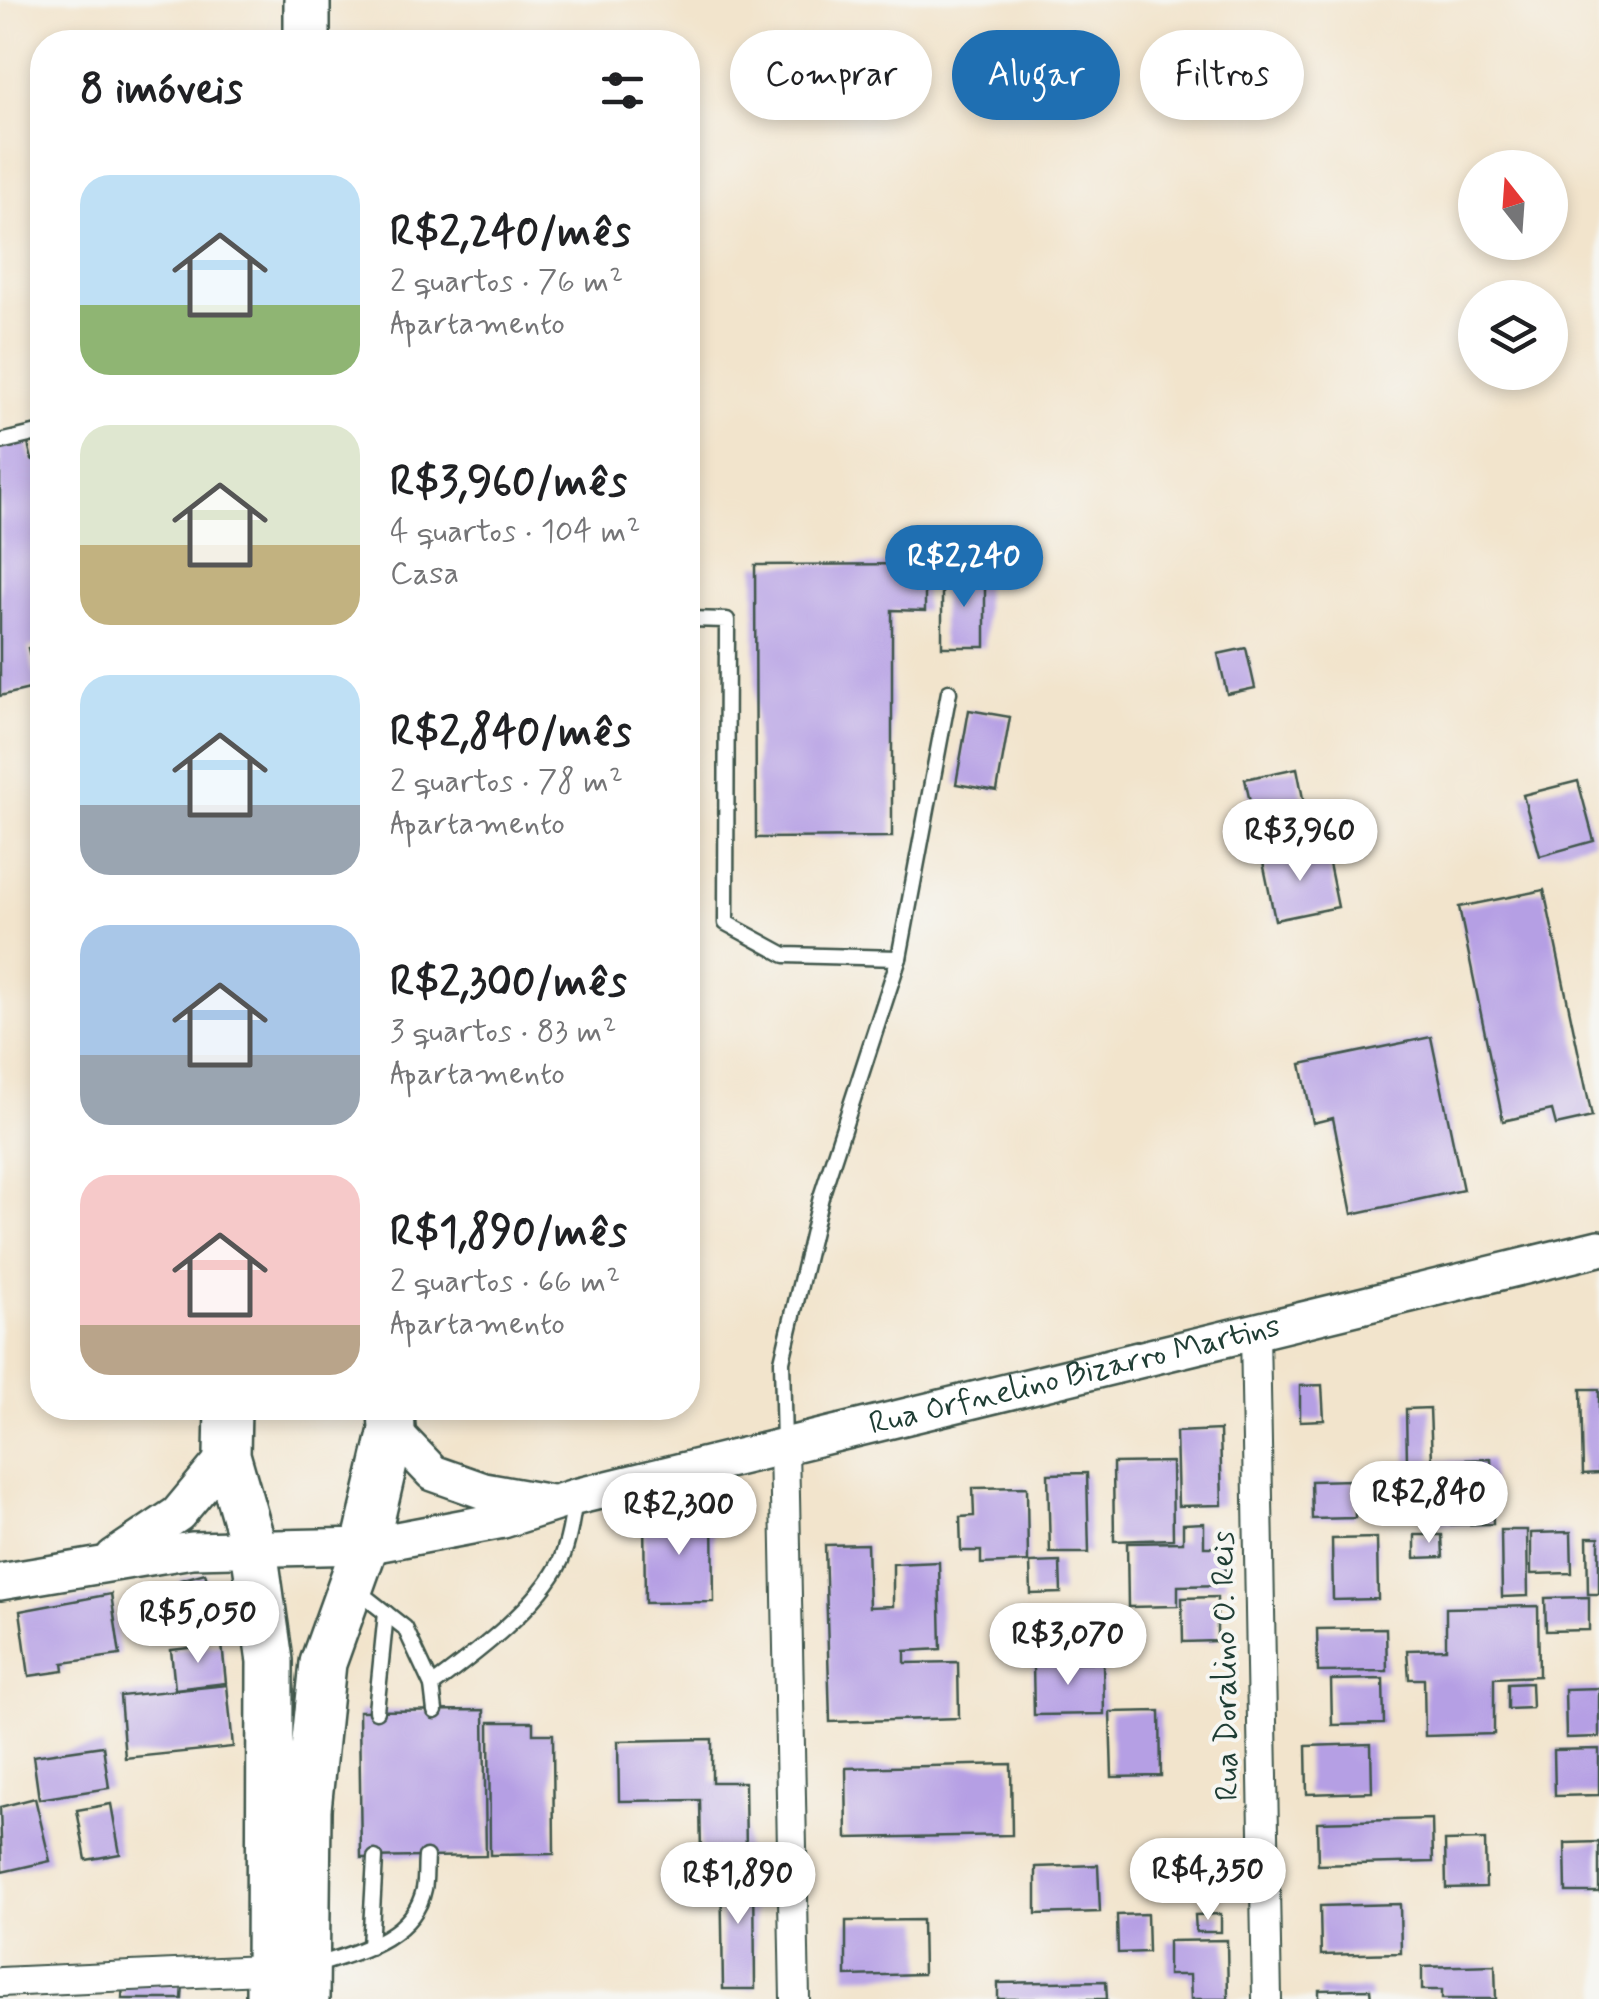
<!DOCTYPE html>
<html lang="pt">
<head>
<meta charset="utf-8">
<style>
  body { margin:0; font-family:Mynerve,sans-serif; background:#f6f6f6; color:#202124; height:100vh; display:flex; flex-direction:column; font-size:38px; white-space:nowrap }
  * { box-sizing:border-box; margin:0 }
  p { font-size:32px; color:#757577 }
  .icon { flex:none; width:55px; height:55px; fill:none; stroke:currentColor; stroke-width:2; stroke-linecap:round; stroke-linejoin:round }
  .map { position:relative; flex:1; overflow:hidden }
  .side { position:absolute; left:30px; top:30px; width:670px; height:1390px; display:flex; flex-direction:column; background:#fff; border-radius:40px; box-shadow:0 5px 15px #0003 }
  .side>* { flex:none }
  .banner { position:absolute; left:730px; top:30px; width:718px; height:90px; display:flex; gap:20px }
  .needle { width:65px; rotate:343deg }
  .controls { position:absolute; left:1458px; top:150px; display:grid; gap:20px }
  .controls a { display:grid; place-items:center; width:110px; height:110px; border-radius:50%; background:#fff; box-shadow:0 5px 15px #0003; font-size:50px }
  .price { position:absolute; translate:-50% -85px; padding:0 22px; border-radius:35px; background:#fff; color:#222; font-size:32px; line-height:65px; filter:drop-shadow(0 2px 5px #0008) }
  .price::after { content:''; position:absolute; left:50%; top:60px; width:30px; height:22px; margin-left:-15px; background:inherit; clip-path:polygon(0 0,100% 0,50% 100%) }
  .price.selected { background:#1f6fb2; color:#fff }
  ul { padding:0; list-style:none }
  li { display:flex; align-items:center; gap:30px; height:250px; padding:0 50px }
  li span { display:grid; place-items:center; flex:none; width:280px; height:200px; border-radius:30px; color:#555 }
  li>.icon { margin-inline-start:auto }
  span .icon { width:120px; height:120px; fill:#fffc; stroke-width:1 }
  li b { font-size:42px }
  h2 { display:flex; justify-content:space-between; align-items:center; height:120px; padding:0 50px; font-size:42px }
  .pill { padding:0 35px; border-radius:45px; background:#fff; box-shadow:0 5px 15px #0003; font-size:35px; line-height:90px }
  .pill.selected { background:#1f6fb2; color:#fff }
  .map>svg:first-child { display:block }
</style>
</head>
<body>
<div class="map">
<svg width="1599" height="1999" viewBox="0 0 1599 1999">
  <rect width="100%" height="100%" fill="#f6f6f2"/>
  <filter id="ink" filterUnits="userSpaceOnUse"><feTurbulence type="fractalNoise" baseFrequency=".01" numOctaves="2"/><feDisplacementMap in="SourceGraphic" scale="20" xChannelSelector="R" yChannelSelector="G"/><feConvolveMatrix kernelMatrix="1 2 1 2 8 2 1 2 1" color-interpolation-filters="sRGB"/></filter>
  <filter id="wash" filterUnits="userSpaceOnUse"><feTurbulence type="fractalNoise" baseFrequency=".0048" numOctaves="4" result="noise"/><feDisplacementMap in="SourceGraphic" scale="40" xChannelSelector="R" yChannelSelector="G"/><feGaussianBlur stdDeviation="2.25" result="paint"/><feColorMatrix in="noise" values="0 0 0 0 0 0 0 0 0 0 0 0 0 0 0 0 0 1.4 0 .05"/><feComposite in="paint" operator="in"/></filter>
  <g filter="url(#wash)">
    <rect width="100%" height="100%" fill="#f2e4cc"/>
    <g id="blocks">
      <g fill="#b59fe4">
        <polygon points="27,439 32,460 42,457 42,644 28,648 38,687 0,696 0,446"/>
        <polygon points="925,564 925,611 892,610 892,837 756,838 755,565"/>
        <rect x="942" y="574" width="43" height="73"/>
        <polygon points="1246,648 1255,688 1227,694 1218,654"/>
        <polygon points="969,710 1010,717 997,791 956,784"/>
        <polygon points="1297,768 1309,829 1258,839 1245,779"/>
        <polygon points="1578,781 1594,841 1540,856 1523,795"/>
        <polygon points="1326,849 1338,907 1275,920 1263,862"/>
        <polygon points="1544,890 1592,1117 1556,1125 1552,1110 1503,1121 1459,907"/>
        <polygon points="1431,1037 1463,1190 1352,1214 1333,1118 1313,1123 1301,1064"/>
        <polygon points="1322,1385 1324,1420 1300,1421 1300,1386"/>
        <polygon points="1581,1389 1599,1389 1599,1473 1583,1474"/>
        <polygon points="1430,1408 1432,1461 1491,1459 1493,1524 1424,1525 1422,1462 1407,1462 1406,1409"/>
        <polygon points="1220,1430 1222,1505 1178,1506 1176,1432"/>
        <polygon points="1172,1462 1173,1539 1114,1541 1113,1463"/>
        <polygon points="1087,1473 1089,1553 1050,1553 1048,1474"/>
        <polygon points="1354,1480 1355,1518 1312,1519 1311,1481"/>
        <polygon points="1027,1487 1028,1562 981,1564 981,1551 961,1551 960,1517 974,1516 973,1488"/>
        <polygon points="713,1513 714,1602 645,1603 644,1514"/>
        <polygon points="1204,1523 1204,1547 1225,1547 1226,1585 1178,1586 1178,1606 1128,1607 1127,1543 1183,1542 1183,1524"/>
        <polygon points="1501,1530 1527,1530 1528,1596 1502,1597"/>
        <polygon points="1571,1532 1572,1573 1531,1574 1531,1533"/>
        <polygon points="1415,1535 1442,1535 1443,1557 1415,1558"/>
        <polygon points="1587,1537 1599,1537 1599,1594 1588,1594"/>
        <polygon points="1377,1538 1378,1599 1333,1600 1332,1539"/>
        <polygon points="867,1544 869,1607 893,1606 893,1564 939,1562 941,1649 905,1651 905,1663 958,1662 959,1718 830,1722 825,1545"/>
        <polygon points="1060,1562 1061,1593 1031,1594 1030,1563"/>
        <polygon points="205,1573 213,1601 188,1608 180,1580"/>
        <polygon points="111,1594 120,1655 63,1663 64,1671 29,1676 20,1611"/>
        <polygon points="1217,1597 1217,1641 1183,1642 1182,1598"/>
        <polygon points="1589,1597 1589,1630 1546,1631 1545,1598"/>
        <polygon points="1538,1606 1539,1676 1494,1678 1494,1734 1425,1736 1424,1679 1409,1679 1407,1650 1446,1649 1446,1608"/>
        <polygon points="1386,1628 1387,1671 1318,1672 1317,1629"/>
        <polygon points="222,1644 226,1683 175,1689 171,1650"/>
        <polygon points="1103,1662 1104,1714 1034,1715 1033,1663"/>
        <polygon points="1383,1679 1384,1724 1332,1725 1331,1680"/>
        <polygon points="1531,1683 1532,1708 1508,1709 1508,1684"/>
        <polygon points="227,1685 233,1747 125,1758 120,1696"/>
        <polygon points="1599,1688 1599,1737 1566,1738 1565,1689"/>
        <polygon points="484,1710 486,1856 361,1858 359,1711"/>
        <polygon points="1160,1711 1161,1776 1112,1777 1110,1712"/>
        <polygon points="489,1722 533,1722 533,1734 553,1734 554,1854 490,1855"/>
        <polygon points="712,1739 712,1782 745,1782 746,1854 701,1855 700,1800 619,1801 618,1741"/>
        <polygon points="1371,1744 1372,1792 1307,1794 1306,1746"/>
        <polygon points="103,1746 109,1788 39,1799 33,1756"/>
        <polygon points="1599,1749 1599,1795 1555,1796 1554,1750"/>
        <polygon points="1011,1764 1012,1835 847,1838 846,1768"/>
        <polygon points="35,1798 50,1861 2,1872 0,1807"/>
        <polygon points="111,1804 120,1854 86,1860 77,1810"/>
        <polygon points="1432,1819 1433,1862 1318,1865 1317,1822"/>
        <polygon points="1485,1840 1486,1887 1446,1888 1445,1841"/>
        <polygon points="1599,1842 1599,1892 1566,1892 1565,1843"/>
        <polygon points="1098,1865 1100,1912 1036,1914 1036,1867"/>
        <polygon points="721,1866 754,1866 755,1989 723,1989"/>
        <polygon points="1400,1904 1401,1953 1321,1955 1320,1906"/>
        <polygon points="1147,1914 1148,1952 1118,1953 1117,1915"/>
        <polygon points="1221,1914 1221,1932 1196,1932 1195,1915"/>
        <polygon points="922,1920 923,1974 846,1976 846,1921"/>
        <polygon points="1227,1940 1228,1999 1191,1999 1190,1975 1168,1975 1168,1941"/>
        <polygon points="1495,1965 1496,1999 1442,1999 1442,1990 1422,1990 1422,1967"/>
        <polygon points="1106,1981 1107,1999 998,1999 998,1983"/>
        <polygon points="123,1982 183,1983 182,1999 122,1999"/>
        <polygon points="1370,1989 1371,1999 1319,1999 1319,1990"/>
      </g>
    </g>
  </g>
  <g filter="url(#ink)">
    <use href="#blocks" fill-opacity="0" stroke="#3f564b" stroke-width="2.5"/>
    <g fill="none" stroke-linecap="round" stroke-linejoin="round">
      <defs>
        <g id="service">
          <polyline points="0,442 42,432"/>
          <polyline points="688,619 727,620 726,923 785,955 899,958"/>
          <polyline points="784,1444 782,1361 821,1197 899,958 949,692"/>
          <polyline points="358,1591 405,1628 432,1686 435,1711"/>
          <path d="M432,1686C472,1656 540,1606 561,1560C569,1541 572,1519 575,1499"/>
          <polyline points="376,1711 386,1613"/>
          <polyline points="370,1947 375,1858"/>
          <path d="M311,1967C353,1953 414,1939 424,1889C426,1879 425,1867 426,1857"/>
        </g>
        <g id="minor">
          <polyline points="1255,1332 1267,1999"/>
          <polyline points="784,1446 795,1999"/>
          <polyline points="0,1982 283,1969"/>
        </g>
        <g id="tertiary">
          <polyline points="392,1430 433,1473 484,1491 551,1503"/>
          <polyline points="114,1557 178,1514 227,1455"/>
          <path id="s1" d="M0,1582L192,1550L365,1546L503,1520L575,1497L1599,1248"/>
        </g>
        <g id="primary">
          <polyline points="307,42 307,0"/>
          <polyline points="228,1408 227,1455 254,1549 270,1661 269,1999"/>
          <polyline points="306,1999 308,1809 323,1663 365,1546 392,1430 391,1408"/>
        </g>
      </defs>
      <use href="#service" stroke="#3f564b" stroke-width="19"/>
      <use href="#minor" stroke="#3f564b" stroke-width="32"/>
      <use href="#tertiary" stroke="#3f564b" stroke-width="40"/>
      <use href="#primary" stroke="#3f564b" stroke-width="50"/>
      <use href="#service" stroke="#fff" stroke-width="14"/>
      <use href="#minor" stroke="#fff" stroke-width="28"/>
      <use href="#tertiary" stroke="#fff" stroke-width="35"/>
      <use href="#primary" stroke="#fff" stroke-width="45"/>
    </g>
  </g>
  <g text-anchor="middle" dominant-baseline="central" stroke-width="8" stroke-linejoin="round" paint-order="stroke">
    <g font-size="32" fill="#1f3d34" stroke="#f6f6f2">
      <text stroke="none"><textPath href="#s1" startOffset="1098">Rua Orfnelino Bizarro Martins</textPath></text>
      <text transform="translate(1226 1666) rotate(-91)">Rua Doralino O. Reis</text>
    </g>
  </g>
</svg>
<div class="controls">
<a><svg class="needle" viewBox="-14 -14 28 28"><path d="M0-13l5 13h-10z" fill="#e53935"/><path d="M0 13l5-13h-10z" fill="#757577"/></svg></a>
<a><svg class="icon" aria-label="layers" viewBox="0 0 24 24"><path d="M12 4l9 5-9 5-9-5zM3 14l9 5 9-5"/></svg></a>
</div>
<b class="price selected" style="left:964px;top:610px">R$2,240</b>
<b class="price" style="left:1300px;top:884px">R$3,960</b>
<b class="price" style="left:1429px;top:1546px">R$2,840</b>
<b class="price" style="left:679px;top:1558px">R$2,300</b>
<b class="price" style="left:198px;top:1666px">R$5,050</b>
<b class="price" style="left:1068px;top:1688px">R$3,070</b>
<b class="price" style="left:1208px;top:1923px">R$4,350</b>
<b class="price" style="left:738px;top:1927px">R$1,890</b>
<div class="banner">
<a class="pill">Comprar</a>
<a class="pill selected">Alugar</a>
<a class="pill">Filtros</a>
</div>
<section class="side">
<h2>8 imóveis<svg class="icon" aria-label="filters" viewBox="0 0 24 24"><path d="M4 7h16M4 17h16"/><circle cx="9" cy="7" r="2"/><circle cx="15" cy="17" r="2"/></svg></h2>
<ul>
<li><span style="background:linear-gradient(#bfe0f5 65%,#8fb573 0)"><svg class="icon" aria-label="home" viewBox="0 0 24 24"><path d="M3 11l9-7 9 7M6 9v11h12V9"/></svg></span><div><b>R$2,240/mês</b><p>2 quartos · 76 m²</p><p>Apartamento</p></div></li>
<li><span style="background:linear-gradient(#dfe7d0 60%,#c2b280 0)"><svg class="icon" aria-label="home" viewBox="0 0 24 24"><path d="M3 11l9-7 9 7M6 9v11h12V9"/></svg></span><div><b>R$3,960/mês</b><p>4 quartos · 104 m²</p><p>Casa</p></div></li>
<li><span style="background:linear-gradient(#bfe0f5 65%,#9aa5b1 0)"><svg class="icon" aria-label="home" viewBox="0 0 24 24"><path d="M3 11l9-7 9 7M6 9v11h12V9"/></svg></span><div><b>R$2,840/mês</b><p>2 quartos · 78 m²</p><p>Apartamento</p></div></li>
<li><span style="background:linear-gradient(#a9c7e8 65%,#9aa5b1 0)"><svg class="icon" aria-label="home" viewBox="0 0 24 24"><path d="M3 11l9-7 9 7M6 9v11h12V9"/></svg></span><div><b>R$2,300/mês</b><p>3 quartos · 83 m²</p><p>Apartamento</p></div></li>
<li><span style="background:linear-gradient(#f6c9c9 75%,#b9a48a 0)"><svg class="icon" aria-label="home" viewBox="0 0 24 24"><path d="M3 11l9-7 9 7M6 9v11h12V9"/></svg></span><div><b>R$1,890/mês</b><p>2 quartos · 66 m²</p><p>Apartamento</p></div></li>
</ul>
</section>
</div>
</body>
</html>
